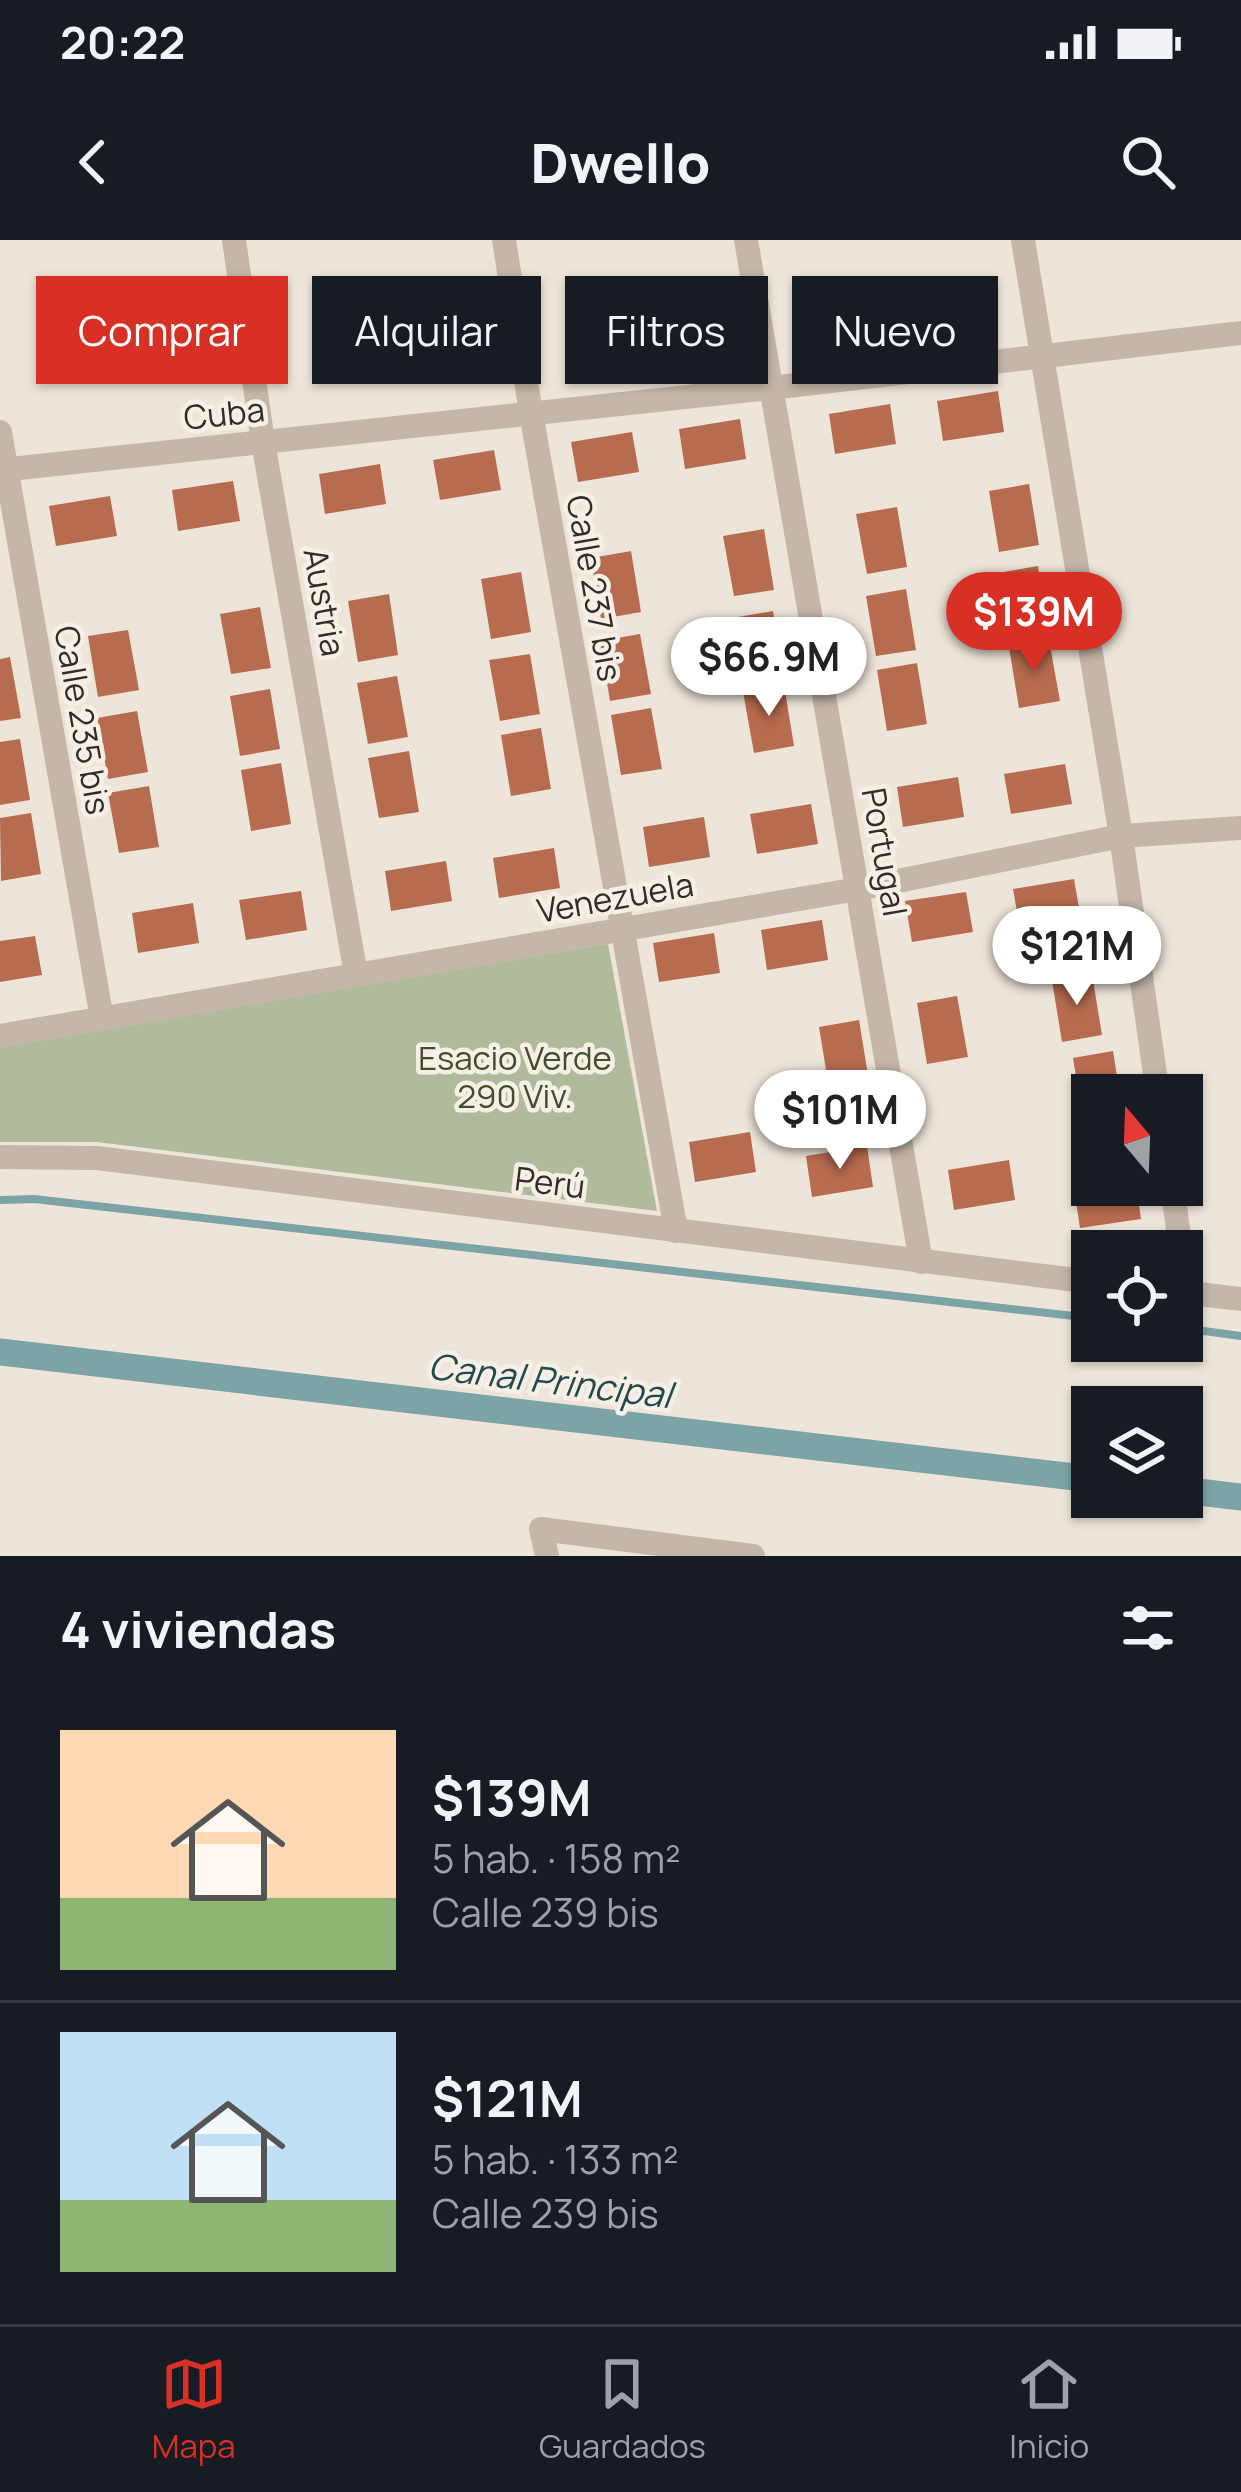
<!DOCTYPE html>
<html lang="es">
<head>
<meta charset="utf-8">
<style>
  body { margin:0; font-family:Manrope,sans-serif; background:#242831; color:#f1f3f6; height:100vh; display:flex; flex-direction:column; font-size:45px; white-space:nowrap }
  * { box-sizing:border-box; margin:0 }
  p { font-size:39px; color:#9ea1a6 }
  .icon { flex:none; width:66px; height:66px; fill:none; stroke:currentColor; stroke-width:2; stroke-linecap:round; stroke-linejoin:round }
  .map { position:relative; height:1316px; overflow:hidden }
  .side { display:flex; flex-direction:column; background:#171b24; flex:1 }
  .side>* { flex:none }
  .top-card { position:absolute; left:36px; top:36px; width:1170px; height:108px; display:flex; gap:24px }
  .needle { width:78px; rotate:341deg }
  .buttons { position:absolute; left:1071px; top:834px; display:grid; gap:24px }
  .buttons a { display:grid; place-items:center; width:132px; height:132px; border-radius:0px; background:#171b24; box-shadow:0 3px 9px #0004; font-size:60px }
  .price { position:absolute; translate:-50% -102px; padding:0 27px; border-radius:42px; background:#fff; color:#222; font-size:39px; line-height:78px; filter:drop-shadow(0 3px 6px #0008) }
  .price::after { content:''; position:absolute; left:50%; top:72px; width:36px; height:27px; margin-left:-18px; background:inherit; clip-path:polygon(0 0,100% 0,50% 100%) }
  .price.current { background:#d93025; color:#fff }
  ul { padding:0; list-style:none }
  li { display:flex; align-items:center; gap:36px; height:300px; padding:0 60px }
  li+li { border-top:3px solid #363941 }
  li span { display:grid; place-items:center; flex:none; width:336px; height:240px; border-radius:0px; color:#555 }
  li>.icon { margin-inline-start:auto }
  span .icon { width:144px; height:144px; fill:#fffc; stroke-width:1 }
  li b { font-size:51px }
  h2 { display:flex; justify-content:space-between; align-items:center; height:144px; padding:0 60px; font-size:51px }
  .chip { padding:0 42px; border-radius:0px; background:#171b24; box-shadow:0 3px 9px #0004; font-size:42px; line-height:108px }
  .chip.current { background:#d93025; color:#fff }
  .status { display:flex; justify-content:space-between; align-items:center; height:84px; padding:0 60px; background:#171b24; direction:ltr }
  .status svg { height:33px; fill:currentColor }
  header { display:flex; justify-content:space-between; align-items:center; height:156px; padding:0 60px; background:#171b24; font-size:54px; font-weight:800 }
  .menu { display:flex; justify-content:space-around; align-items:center; height:168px; border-top:3px solid #363941; background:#171b24; font-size:33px; color:#9ea1a6 }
  .menu a { display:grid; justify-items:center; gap:6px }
  .menu .current { color:#d93025 }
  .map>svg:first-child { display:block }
</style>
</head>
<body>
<div class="status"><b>20:22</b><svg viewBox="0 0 49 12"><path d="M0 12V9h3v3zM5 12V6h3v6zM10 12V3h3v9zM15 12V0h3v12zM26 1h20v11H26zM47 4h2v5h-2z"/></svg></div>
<header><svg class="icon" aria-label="back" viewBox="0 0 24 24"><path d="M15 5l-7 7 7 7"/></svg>Dwello<svg class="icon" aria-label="search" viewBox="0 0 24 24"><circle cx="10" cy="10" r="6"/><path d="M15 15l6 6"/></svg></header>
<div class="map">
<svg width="1241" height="1316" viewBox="0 0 1241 1316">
  <rect width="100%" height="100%" fill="#eee5da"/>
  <polygon fill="#b0bb9c" points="608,704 657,971 97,902 0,902 0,806"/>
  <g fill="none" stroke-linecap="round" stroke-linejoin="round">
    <g stroke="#7ca4a7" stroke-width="8">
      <polyline points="0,960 34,959 1092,1078"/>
      <polyline points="1182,1088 1241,1096"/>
    </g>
    <g stroke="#7ca4a7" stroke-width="27">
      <polyline points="0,1112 1092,1239"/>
      <polyline points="1182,1250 1241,1257"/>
    </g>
  </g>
  <g fill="#b76b4f">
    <polygon points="998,151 1004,192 943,201 937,161"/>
    <polygon points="890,164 896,204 835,214 829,174"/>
    <polygon points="740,179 746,219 685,229 679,189"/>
    <polygon points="632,192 639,232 578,242 571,202"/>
    <polygon points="494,210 501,250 440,260 433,220"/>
    <polygon points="380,224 386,264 325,274 319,234"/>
    <polygon points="233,241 240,281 178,291 172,250"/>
    <polygon points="1029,244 1039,305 999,312 989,251"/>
    <polygon points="110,256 117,296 56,306 49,266"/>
    <polygon points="897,267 907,327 867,334 856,274"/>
    <polygon points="764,289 774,350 734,356 723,296"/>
    <polygon points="631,311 641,372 601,379 591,318"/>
    <polygon points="1038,326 1049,387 1008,394 998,333"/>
    <polygon points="521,332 531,392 491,399 481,339"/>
    <polygon points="906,349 916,410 876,416 866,356"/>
    <polygon points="389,354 398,415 358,422 348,361"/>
    <polygon points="260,367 271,428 231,434 220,374"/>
    <polygon points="773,371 783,431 743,439 732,378"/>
    <polygon points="128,390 139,450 98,457 88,396"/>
    <polygon points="640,394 651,454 610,461 600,401"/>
    <polygon points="1049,400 1060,461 1019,468 1009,407"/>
    <polygon points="530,414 540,474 500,481 489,420"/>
    <polygon points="10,417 21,478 0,481 0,419"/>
    <polygon points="917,423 927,484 887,491 877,430"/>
    <polygon points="397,436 408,497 368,504 357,443"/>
    <polygon points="784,445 794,506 754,513 743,452"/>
    <polygon points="270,449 280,509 240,516 230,456"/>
    <polygon points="651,468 662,529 621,535 611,475"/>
    <polygon points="137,471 148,532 108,539 97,478"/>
    <polygon points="541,488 551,549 511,556 501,495"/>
    <polygon points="20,499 30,560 0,565 0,502"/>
    <polygon points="409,511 419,572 379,578 368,518"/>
    <polygon points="281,523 291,584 251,591 241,530"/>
    <polygon points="1065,524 1072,564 1011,574 1004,534"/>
    <polygon points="958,537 964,577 903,587 897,547"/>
    <polygon points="149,546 159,607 119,613 108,553"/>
    <polygon points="811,564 818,604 757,614 750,574"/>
    <polygon points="31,573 41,634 1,641 0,578"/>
    <polygon points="704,577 710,617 649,627 643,587"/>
    <polygon points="554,608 560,648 499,658 493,618"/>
    <polygon points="446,621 452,661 391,671 385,631"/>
    <polygon points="1074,639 1081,679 1020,689 1013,649"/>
    <polygon points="301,651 307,690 246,700 239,660"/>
    <polygon points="966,652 973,692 912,702 905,661"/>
    <polygon points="193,663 199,703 138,713 132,673"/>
    <polygon points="822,680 828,720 767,730 761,690"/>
    <polygon points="714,693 720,733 659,742 653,703"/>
    <polygon points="35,696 42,735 0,742 0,701"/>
    <polygon points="1092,734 1102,795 1062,802 1052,741"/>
    <polygon points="957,756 968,817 927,824 917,763"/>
    <polygon points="859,780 869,841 829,848 819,787"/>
    <polygon points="1113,811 1120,855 1092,855 1092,877 1083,879 1073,818"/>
    <polygon points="750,892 756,932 695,942 689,902"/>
    <polygon points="867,906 873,947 812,957 806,916"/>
    <polygon points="1009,920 1015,960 954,970 948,930"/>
    <polygon points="1093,945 1136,945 1141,979 1080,988 1074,948"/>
  </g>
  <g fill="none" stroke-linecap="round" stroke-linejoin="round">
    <g stroke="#c4b6a8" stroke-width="24">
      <polyline points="234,0 263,202 356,735"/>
      <polyline points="504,0 531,173 676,991"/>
      <polyline points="746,0 921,1022"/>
      <polyline points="1023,0 1121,596 1158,855"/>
      <polyline points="0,192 102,779"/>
      <polyline points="0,230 771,148 1241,93"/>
      <polyline points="0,796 858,649 1121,596 1241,588"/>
      <polyline points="0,917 97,918 1092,1042"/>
      <polyline points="1172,945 1181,1011"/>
      <polyline points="1182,1052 1241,1059"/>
      <polyline points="547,1316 541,1289 753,1316"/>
    </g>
  </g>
  <g text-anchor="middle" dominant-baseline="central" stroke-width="9" stroke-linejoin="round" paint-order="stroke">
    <g font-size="33" fill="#322b27" stroke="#f6efe6">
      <text transform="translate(224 173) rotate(-6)">Cuba</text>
      <text transform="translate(595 348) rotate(80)">Calle 237 bis</text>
      <text transform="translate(325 362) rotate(80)">Austria</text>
      <text transform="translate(83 480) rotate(80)">Calle 235 bis</text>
      <text transform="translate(885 612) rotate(80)">Portugal</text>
      <text transform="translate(615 657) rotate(-10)">Venezuela</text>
      <text transform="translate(550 942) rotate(7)">Perú</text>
    </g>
    <g font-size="33" fill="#414d2e" stroke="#f6efe6">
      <text x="515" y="817">Esacio Verde<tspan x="515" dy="38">290 Viv.</tspan></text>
    </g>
    <g font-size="36" font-style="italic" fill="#224a4e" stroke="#f6efe6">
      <text transform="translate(550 1140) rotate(7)">Canal Principal</text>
    </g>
  </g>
</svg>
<div class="buttons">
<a><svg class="needle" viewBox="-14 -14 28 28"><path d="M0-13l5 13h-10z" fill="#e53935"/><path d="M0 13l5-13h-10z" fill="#9ea1a6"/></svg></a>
<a><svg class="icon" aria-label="locate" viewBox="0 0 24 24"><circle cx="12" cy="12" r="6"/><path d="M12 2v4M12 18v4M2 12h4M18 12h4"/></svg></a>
<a><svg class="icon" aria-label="layers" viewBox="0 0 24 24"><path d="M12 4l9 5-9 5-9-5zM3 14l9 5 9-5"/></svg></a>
</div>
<b class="price current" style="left:1034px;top:434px">$139M</b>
<b class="price" style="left:769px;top:479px">$66.9M</b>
<b class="price" style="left:1077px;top:768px">$121M</b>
<b class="price" style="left:840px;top:932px">$101M</b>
<div class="top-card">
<a class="chip current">Comprar</a>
<a class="chip">Alquilar</a>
<a class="chip">Filtros</a>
<a class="chip">Nuevo</a>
</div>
</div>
<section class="side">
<h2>4 viviendas<svg class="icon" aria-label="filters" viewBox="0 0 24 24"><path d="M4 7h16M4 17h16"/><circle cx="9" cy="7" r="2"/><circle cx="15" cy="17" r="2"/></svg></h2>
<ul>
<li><span style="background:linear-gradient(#ffd9b3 70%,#8fb573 0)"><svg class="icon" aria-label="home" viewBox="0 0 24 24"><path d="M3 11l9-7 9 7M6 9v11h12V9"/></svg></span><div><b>$139M</b><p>5 hab. · 158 m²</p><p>Calle 239 bis</p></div></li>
<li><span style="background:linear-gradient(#bfe0f5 70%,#8fb573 0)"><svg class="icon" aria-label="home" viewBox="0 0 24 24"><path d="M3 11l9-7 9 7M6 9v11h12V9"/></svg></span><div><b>$121M</b><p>5 hab. · 133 m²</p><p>Calle 239 bis</p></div></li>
</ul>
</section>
<nav class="menu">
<a class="current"><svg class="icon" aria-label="map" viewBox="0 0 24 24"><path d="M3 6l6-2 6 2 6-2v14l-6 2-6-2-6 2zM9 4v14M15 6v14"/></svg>Mapa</a>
<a><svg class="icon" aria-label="saved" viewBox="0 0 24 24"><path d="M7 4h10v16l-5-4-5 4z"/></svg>Guardados</a>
<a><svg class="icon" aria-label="home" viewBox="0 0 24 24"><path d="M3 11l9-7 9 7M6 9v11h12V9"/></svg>Inicio</a>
</nav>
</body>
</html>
